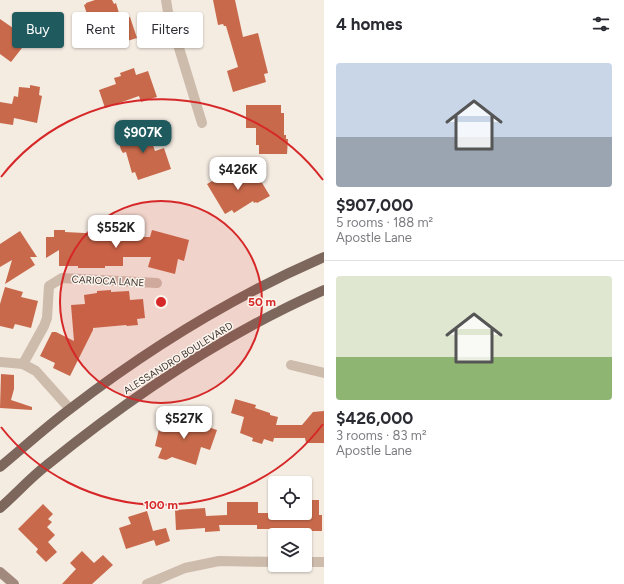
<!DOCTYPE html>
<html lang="en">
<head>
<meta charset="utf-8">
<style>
  body { margin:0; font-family:Figtree,sans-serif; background:#f7f7f7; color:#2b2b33; height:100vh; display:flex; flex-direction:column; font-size:15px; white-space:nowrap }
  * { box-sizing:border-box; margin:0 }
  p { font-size:13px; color:#7c7c81 }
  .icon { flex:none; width:22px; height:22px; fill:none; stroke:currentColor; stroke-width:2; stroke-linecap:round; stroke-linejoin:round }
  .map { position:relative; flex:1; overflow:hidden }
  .drawer { display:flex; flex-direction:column; background:#fff; width:300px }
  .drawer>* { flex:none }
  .top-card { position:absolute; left:12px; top:12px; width:252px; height:36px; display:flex; gap:8px }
  .fabs { position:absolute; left:268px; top:476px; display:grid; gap:8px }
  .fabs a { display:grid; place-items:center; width:44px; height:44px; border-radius:4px; background:#fff; box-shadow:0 1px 3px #0004; font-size:20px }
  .price { position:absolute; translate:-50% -34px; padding:0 9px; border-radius:8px; background:#fff; color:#222; font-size:13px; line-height:26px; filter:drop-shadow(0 1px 2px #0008) }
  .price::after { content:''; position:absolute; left:50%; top:24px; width:12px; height:9px; margin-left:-6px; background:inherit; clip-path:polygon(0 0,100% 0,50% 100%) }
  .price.current { background:#1f5a5e; color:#fff }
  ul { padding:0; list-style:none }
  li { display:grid; align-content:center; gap:8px; height:212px; padding:0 12px }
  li+li { border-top:1px solid #e1e1e2 }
  li span { display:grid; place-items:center; height:124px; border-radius:4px; color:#555 }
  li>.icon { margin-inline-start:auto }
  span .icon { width:72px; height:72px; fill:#fffc; stroke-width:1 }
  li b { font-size:17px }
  h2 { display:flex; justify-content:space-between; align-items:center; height:48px; padding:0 12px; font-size:17px }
  .tag { padding:0 14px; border-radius:4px; background:#fff; box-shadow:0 1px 3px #0004; font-size:14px; line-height:36px }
  .tag.current { background:#1f5a5e; color:#fff }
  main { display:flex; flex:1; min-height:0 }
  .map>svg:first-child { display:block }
</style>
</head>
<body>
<main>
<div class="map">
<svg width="324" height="584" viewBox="0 0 324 584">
  <rect width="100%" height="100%" fill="#f4ebe1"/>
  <g fill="#c8694b">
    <polygon points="95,0 112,0 114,4 116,3 121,20 130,17 137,38 104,48 101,40 98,41 92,20 90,21 89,17 88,17 84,5 86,4 86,3"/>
    <polygon points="213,0 235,0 243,37 258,33 268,73 264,74 266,82 233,92 227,71 238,67 226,26 224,26 223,24 218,25"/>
    <polygon points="0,19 29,39 11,62 0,54"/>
    <polygon points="134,68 136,75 148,71 157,97 141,102 139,96 105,108 99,90 116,84 114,78 121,76 120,73"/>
    <polygon points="30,85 40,87 39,95 42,96 37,123 14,118 13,125 0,123 0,102 12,104 14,96 18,97 19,87 30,88"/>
    <polygon points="246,105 281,105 281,113 284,113 284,135 286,135 286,139 288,139 287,154 259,154 259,145 256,145 256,128 246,128"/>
    <polygon points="143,127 146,136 149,135 150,137 155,151 164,148 171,169 138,180 135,172 132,173 126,152 123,153 121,150 117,135"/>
    <polygon points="253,168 270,196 257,203 256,202 254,203 253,201 234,213 232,210 225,214 207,184 226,173 230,180 242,173 243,174"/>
    <polygon points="54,230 65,230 65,232 84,233 117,233 117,230 129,230 129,237 150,237 152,230 189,240 184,261 178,259 175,274 148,267 151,257 123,257 123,266 105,266 105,268 78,268 78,266 59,266 59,250 46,258 46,237 54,237"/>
    <polygon points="20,231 37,257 30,257 35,265 5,284 12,260 0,267 0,244"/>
    <polygon points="5,287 23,292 21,297 38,301 31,328 15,324 13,329 0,326 0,304"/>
    <polygon points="111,290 111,292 129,291 130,300 143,299 145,318 137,319 138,325 127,326 126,325 93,328 93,330 70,376 53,368 55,363 40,356 52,332 56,332 74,341 71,305 85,304 84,295 97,293 97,291"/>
    <polygon points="1,374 14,375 14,389 11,400 32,407 32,410 0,408"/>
    <polygon points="235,399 256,405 255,408 270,413 270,415 278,417 276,425 302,425 313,412 324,411 324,443 306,443 305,438 274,438 273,442 264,439 262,444 252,441 253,438 240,433 244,417 231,413"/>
    <polygon points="166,417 192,425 193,422 217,430 210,450 201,447 196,465 172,457 166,460 158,458 162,448 155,446 160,425 163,424"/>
    <polygon points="305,500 319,500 319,515 322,515 322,531 309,531 309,529 257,529 257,525 219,525 220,531 205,532 205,528 176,530 175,510 205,508 206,516 227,515 227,502 258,502 258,513 305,513"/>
    <polygon points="43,504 53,514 48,519 52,522 47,527 55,535 48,542 57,552 46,562 36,552 38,549 18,529"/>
    <polygon points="147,511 153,531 166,528 170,541 156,546 154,540 126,549 119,528 131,524 128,517"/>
    <polygon points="82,551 94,563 103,555 113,565 92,584 62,584 76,569 70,563"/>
  </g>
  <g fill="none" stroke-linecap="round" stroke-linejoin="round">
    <g stroke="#cdbbac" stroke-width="10">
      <polyline points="166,0 168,12 202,123"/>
      <polyline points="0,362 23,364 36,371 70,409"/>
      <polyline points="23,364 44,326 47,318 49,286 62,278 157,283"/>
      <polyline points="291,365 324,373"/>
      <polyline points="305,562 324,562"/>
      <polyline points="147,584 185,568 219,561 275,562"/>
    </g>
    <polyline stroke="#a18a7d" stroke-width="10" points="0,572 14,584"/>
    <g stroke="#7d675c" stroke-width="10">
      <path d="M0,467C23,448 46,427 70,409C148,349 234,296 324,257"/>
      <path d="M0,508C16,494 30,478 47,465C132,396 224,334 324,290"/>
    </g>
  </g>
  <circle cx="161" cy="302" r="101" fill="#d62828" fill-opacity=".12"/>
  <g fill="none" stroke="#d62828" stroke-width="2">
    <circle cx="161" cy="302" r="101"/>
    <path d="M323 424A203 203 0 0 1 1 427M1 177A203 203 0 0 1 323 180"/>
  </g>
  <g text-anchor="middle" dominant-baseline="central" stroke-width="3" stroke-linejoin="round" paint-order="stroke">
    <g font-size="10" fill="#3b302b" stroke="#fbf5ee">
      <text transform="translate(108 281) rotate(3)">CARIOCA LANE</text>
      <text transform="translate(178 358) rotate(-32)">ALESSANDRO BOULEVARD</text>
    </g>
  </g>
  <circle cx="161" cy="302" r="6" fill="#d62828" stroke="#fbf5ee" stroke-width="2"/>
  <g font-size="12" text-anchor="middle" font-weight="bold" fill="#d62828" stroke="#fbf5ee" stroke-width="3" stroke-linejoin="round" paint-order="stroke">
    <text x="262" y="306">50 m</text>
    <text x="161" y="509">100 m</text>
  </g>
</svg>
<div class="fabs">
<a><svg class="icon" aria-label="locate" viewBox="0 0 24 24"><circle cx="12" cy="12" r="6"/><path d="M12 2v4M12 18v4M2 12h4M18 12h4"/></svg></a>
<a><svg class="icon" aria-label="layers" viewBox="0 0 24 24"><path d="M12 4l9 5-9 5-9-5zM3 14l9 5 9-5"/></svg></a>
</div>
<b class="price current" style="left:143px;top:154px">$907K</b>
<b class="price" style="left:238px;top:191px">$426K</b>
<b class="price" style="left:116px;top:249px">$552K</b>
<b class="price" style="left:184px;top:440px">$527K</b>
<div class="top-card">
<a class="tag current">Buy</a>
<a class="tag">Rent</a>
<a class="tag">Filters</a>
</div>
</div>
<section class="drawer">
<h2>4 homes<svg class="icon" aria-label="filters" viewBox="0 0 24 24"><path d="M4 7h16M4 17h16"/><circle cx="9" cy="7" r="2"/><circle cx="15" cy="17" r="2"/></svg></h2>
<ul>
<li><span style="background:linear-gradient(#c9d6e8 60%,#9aa5b1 0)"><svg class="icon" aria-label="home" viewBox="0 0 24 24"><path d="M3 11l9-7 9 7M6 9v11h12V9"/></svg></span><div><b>$907,000</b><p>5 rooms · 188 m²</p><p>Apostle Lane</p></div></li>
<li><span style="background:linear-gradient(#dfe7d0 65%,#8fb573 0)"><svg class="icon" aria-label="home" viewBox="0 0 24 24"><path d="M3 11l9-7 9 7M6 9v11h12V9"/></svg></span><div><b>$426,000</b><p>3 rooms · 83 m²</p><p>Apostle Lane</p></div></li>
</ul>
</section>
</main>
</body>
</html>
